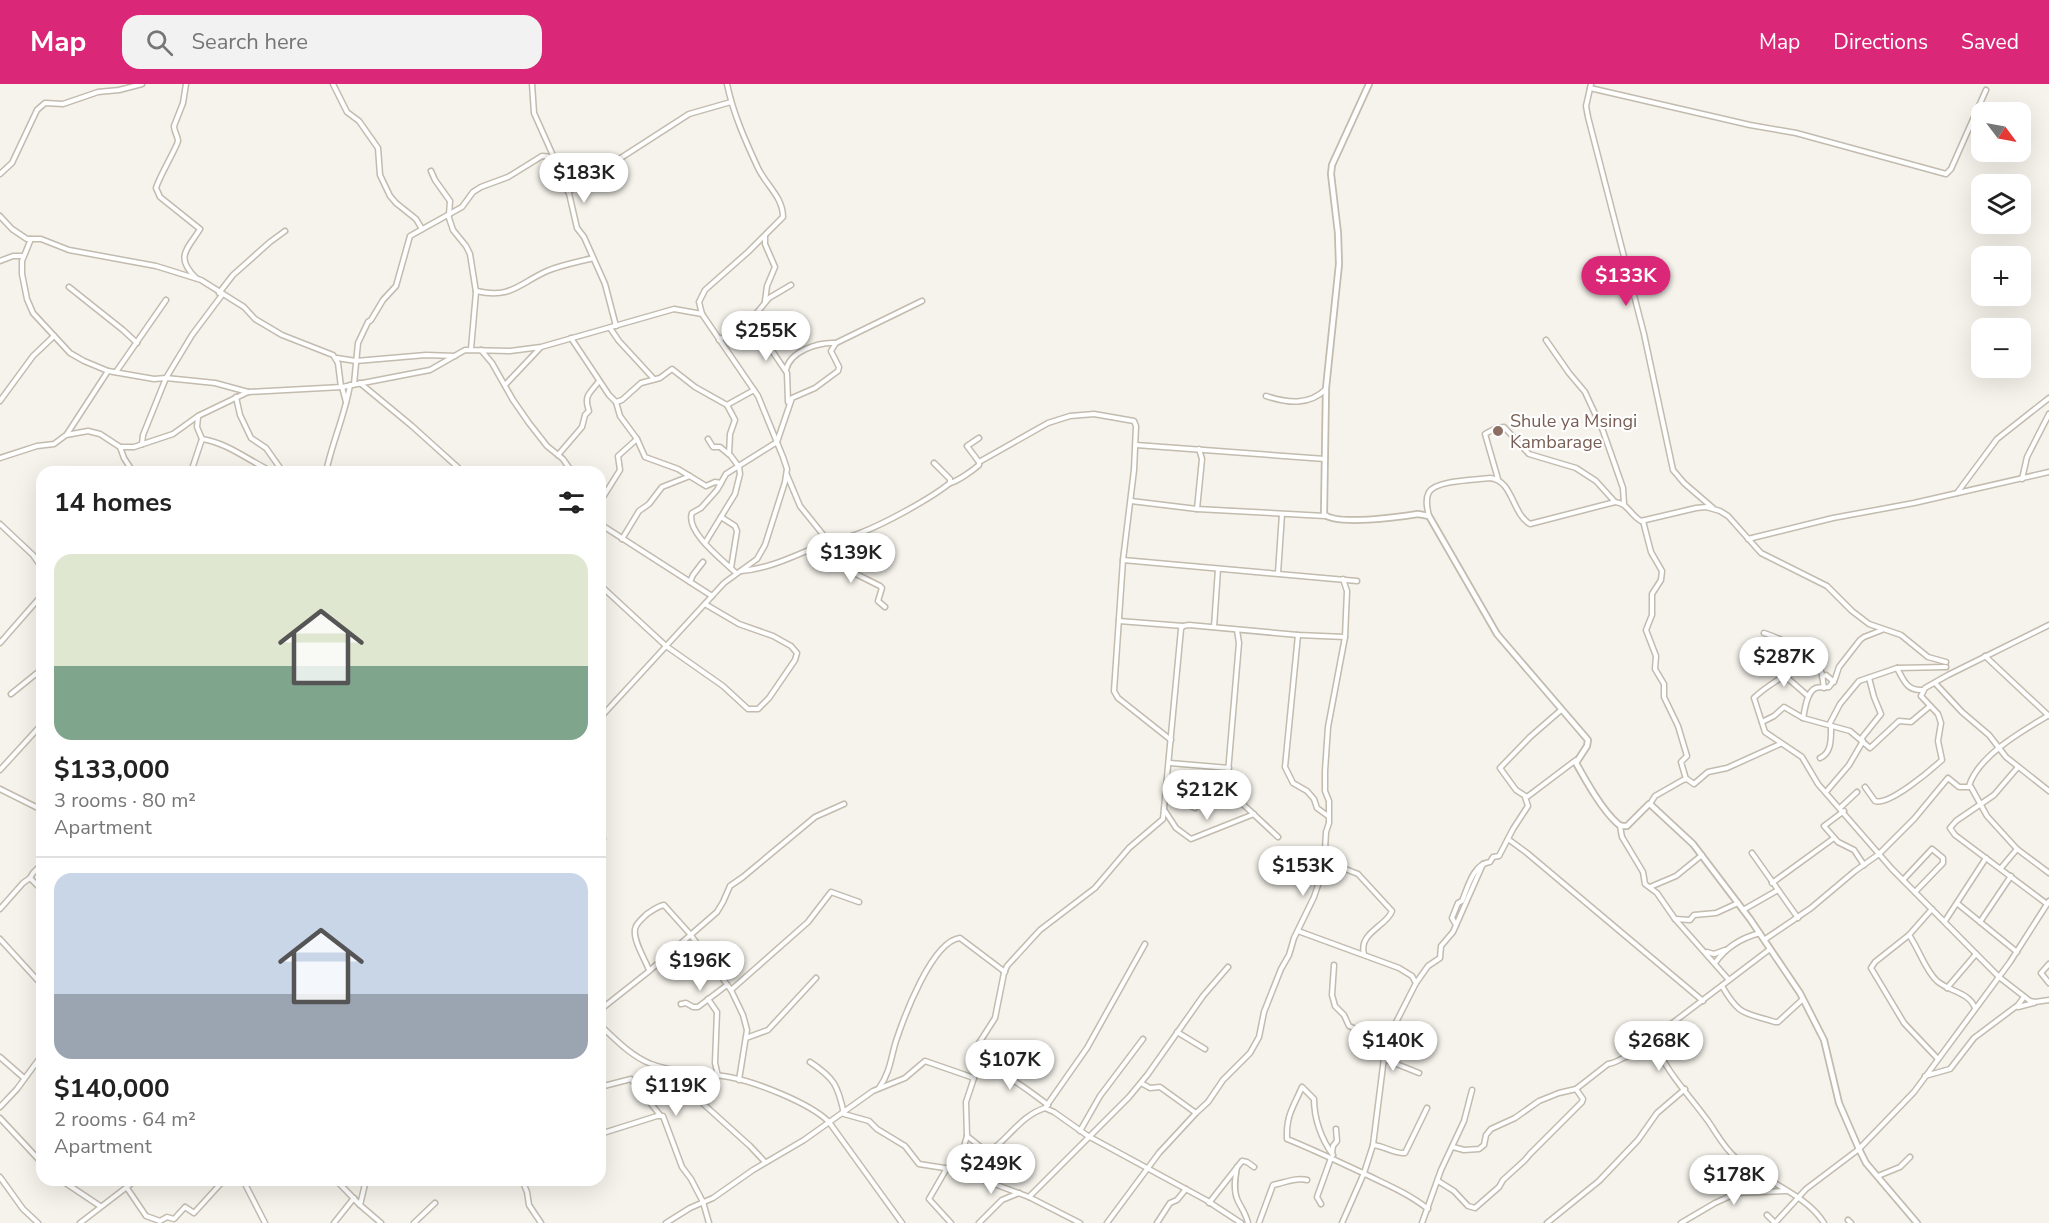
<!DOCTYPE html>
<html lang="en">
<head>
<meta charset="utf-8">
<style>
  body { margin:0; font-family:"Nunito Sans",sans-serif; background:#f2f2f2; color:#222; height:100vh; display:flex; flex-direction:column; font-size:22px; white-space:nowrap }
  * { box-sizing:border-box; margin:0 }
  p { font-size:20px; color:#767676 }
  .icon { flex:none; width:33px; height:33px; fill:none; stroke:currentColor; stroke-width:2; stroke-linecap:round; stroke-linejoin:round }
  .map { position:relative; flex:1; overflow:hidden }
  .details { position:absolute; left:36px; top:382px; width:570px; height:720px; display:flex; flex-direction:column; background:#fff; border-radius:18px; box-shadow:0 6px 24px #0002 }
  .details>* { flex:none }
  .needle { width:39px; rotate:122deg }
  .controls { position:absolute; left:1971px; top:18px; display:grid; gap:12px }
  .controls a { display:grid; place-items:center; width:60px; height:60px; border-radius:12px; background:#fff; box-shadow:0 6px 24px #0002; font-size:30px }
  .price { position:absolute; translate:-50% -51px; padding:0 14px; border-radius:21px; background:#fff; color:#222; font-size:20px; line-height:39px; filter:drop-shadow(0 2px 3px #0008) }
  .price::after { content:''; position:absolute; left:50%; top:36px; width:18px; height:14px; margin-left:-9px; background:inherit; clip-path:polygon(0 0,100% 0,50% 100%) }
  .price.on { background:#db2777; color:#fff }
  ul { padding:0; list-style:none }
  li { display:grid; align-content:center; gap:12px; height:318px; padding:0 18px }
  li+li { border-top:2px solid #e0e0e0 }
  li span { display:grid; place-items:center; height:186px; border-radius:18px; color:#555 }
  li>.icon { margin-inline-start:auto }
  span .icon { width:108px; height:108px; fill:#fffc; stroke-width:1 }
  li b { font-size:26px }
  h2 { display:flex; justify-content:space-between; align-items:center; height:72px; padding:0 18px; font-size:26px }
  header { display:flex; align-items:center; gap:36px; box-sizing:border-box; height:84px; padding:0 30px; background:#db2777; color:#fff }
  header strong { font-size:28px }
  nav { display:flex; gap:33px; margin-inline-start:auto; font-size:21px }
  .search { width:420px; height:54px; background:#f2f2f2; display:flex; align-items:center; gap:15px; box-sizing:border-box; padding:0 21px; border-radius:18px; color:#767676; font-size:22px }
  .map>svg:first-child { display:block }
</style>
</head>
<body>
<header>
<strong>Map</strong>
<div class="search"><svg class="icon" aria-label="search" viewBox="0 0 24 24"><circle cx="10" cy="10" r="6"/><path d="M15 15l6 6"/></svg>Search here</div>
<nav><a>Map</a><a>Directions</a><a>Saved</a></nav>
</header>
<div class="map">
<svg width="2049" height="1139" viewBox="0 0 2049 1139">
  <rect width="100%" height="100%" fill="#f6f3ec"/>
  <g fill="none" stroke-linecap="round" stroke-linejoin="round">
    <defs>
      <g id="minor">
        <path d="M186,0L183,19L174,42C174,47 178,53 178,57C177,63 159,93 156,104L160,113L200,145C188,165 174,172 196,194"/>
        <polyline points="333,0 347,28 359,37 378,64 380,91 390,112 396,119 416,135 422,145"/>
        <polyline points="532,0 534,29 568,105 577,144 584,153 605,200 616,242"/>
        <polyline points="1591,0 1586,22 1588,33 1644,250 1673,386 1684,399 1713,424"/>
        <polyline points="1590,4 1750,41 1796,49 1946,90 1951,85 1986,6"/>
        <polyline points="431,87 435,96 450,117 449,131"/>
        <polyline points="0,90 12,79 37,26 45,19 63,20 98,8 119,6 142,0"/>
        <polyline points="568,108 689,30 731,18"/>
        <polyline points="448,131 453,146 466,162 470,170 476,208 471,265"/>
        <polyline points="0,132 12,145 27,155 41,155 69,166 156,182 201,196 244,223 255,235 282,251 333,271 338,279 341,303"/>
        <polyline points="765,152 765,160 775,183 767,202 765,217"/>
        <polyline points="31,155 22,177 22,190 27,215 33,229 70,269 84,277 108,287 154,295 166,294 215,299 248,308 342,303 430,286 465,266 510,267 541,263 674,225 702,230"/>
        <polyline points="0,177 13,172 23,172"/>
        <polyline points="69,203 123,246 137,259"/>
        <path d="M476,207C511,215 518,200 547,187C561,181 578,178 593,174"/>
        <polyline points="219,209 233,191 270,158 285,147"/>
        <polyline points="750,234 787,289 788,318"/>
        <polyline points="610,244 619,257 654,295"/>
        <polyline points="571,254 609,311 616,318 622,316 641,299 660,294 672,285 695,303 727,321 754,306"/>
        <polyline points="719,256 755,231 769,214 791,201"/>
        <polyline points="1546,256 1569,289 1585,308 1603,347 1623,404 1624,420"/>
        <polyline points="481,266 492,279 513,316 529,339 547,362 563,375 572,388"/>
        <polyline points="337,274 356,277 426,271 455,272"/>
        <path d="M786,286C790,267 818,258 836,259"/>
        <polyline points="116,288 166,216"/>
        <polyline points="360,299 412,342 463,388"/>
        <polyline points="354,300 358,259 368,238 371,236 383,216 396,202 410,152 462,123 473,108 481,103 508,93 542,72 553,73"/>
        <polyline points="505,301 540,264"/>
        <polyline points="342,303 346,318"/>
        <path d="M1266,312C1287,319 1309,322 1326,305"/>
        <polyline points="236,313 240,331 251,354 266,364 283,388"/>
        <polyline points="0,317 33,272 54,252"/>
        <polyline points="616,318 620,332 637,355 645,373 678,385 706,402 715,398 721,399"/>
        <polyline points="727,321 735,336 730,350 729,370"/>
        <polyline points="67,350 108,287"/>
        <path d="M202,355C228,359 249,377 273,388"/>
        <polyline points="142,360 143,351 166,294 192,251 222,211"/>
        <polyline points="1136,361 1325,375"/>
        <polyline points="120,363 124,374 133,388"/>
        <path d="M558,371L582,343L585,331L589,327C583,310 591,309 599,297"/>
        <polyline points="0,374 37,362 54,360 66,351 88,347 100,350 120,363 134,363 173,350 198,332 248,308"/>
        <polyline points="979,378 1048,339 1070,332 1094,330 1134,337 1136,342 1134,386 1123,476 1114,607 1118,614 1171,656"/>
        <polyline points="191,388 202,355 197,343 198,333"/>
        <path d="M326,388C332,359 345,331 350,301"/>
        <polyline points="787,391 800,422 829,458"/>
        <polyline points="1498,395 1485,350 1496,344 1504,343 1529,370 1576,384 1596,397 1615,418"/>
        <polyline points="2022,395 2027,373 2049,330"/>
        <path d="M950,399C958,397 972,387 979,381V378L967,362L979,354"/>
        <polyline points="1957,409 1997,355 2049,314"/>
        <polyline points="1131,417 1197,425 1325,432"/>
        <polyline points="600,418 620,386 618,372 637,355"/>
        <polyline points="1197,425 1202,375 1199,365"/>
        <path d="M1429,432C1427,424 1425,415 1429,408C1436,396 1476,396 1490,394C1513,396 1512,430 1530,440L1615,418C1628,419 1630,431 1641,437L1696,424L1706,423L1720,427L1728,432L1761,469L1827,502L1852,527L1869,540L1901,551L1928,573L1946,578"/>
        <polyline points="721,433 735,442 737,447 731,484"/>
        <polyline points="1643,437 1651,468 1662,487 1661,496 1652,510 1652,531 1646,546 1656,572 1655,585 1664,600 1664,613 1678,642 1687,672 1681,678 1686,695"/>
        <polyline points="0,440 33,471 42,484"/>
        <polyline points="600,440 712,512"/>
        <polyline points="622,455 639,427 649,420 662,403 690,392"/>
        <polyline points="1748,455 1833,434 1914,419 2049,388"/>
        <polyline points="705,459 735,410 740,390 739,383 731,372 720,363 713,363 708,355"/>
        <polyline points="816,465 850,487 880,502 882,504 878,517 885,523"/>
        <polyline points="1123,476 1357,497"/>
        <path d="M741,487C774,484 799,469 829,458C839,455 850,453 860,449C884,440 930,415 950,399V395L934,379"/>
        <path d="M736,489C724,477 685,448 692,429L701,424L717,406L726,390L777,358L792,314L815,304L838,287L839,283L831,267L836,259L922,217"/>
        <polyline points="1278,489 1282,430"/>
        <polyline points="690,498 693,491 703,478"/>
        <polyline points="600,501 666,562 723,602 748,625 758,625 769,614 795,576 797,569 791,562 773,552 739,540 705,520"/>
        <polyline points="1119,537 1183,542"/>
        <polyline points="1214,543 1218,485"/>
        <polyline points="1237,546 1239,559 1227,700 1231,709 1278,753"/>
        <path d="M1764,549C1782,555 1816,571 1822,590C1823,594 1823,600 1824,604"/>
        <polyline points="1298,551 1285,683 1293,699 1307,707 1314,715 1317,724 1328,732"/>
        <polyline points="0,559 42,511"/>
        <polyline points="1985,572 2049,632"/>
        <path d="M1811,576H1801C1790,592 1768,599 1754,614L1765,648L1802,673L1818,700L1892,785L1999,893L2030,917L2035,918L2049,916"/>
        <path d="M1897,584C1904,597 1907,607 1923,606"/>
        <polyline points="1784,591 1808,612"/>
        <polyline points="1822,593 1826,591 1834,598"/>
        <polyline points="1935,599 1962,628 1989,651 2006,673 2049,707"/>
        <polyline points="11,610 42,585"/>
        <polyline points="1561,626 1530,653 1500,684 1516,706 1527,713 1576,676"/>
        <path d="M600,634L724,499L757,475L765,461L785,398L787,385L783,373L758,312L702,230L699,218L705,206L748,168L783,133C783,113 766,101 758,84C745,56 733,29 727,0"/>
        <path d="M1803,634C1805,626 1806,610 1814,605C1818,602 1824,604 1829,603L1835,595L1839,583L1860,556L1864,553L1882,546"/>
        <polyline points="1762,638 1774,632 1784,623 1803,634 1850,647 1870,664 1899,637 1911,638 1930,622"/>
        <polyline points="1829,641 1840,620 1859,597 1897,584 1946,583"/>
        <polyline points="1861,655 1881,630 1874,613 1869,594"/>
        <path d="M1820,674C1832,669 1831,654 1831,642"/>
        <polyline points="1170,679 1229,684"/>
        <polyline points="2018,683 1994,711 1956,737 1950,744 1955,751 2047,820"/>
        <polyline points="0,686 42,640"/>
        <path d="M1969,702C1978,672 2022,647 2049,631"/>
        <path d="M1865,703L1875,717C1889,722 1931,686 1942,676L1938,657L1941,639L1938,630L1921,612L1925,604L1948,591L2049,541"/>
        <polyline points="0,705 42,726"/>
        <polyline points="1826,708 1849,681 1863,657"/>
        <polyline points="1166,711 1195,724"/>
        <polyline points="1650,720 1655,712 1683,696 1687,695 1694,700 1708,688 1727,684 1780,660"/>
        <polyline points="1841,723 1857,708"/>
        <polyline points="1165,727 1176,744 1191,755 1254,730"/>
        <polyline points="1844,727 1824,742 1838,758 1854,766 1864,781"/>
        <polyline points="1620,742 1622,753 1643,788 1645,800 1657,809 1675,835 1729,896"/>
        <polyline points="600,750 603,755 600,761"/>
        <polyline points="1508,755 1527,769 1703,917"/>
        <polyline points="1752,769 1798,834"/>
        <path d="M1325,777L1358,790L1392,827C1387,842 1358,849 1364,870"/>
        <polyline points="42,780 33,789 30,794 42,806"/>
        <polyline points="2001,784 2017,765"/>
        <polyline points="1903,796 1932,765 1943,774 1943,779 1915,808"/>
        <polyline points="1772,799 1834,754"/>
        <polyline points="1650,803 1676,792 1702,771"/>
        <polyline points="1958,820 2017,868"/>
        <polyline points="0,825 23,799 30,794"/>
        <polyline points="1932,825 1909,851 1875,878 1871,884 1904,939 1938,975"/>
        <polyline points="1743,826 1778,806"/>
        <polyline points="1675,835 1690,836 1694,831 1716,829 1738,819"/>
        <polyline points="1945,837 1986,774"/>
        <polyline points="1980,838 2011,792"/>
        <path d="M1456,841L1452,834L1458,819L1462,817C1468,803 1473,780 1490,778L1493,773L1499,772L1513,745L1528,722L1525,713"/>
        <polyline points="1298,847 1399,884 1412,892 1416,899 1386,958 1373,1061 1364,1089 1342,1139"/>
        <path d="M1909,851C1919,865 1925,886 1937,897C1950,908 1969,908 1975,924"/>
        <polyline points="0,855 42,901"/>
        <polyline points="1764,856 1811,824 1855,787 1879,770 1914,735 1948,694 1959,703 1971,703 1987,732 2017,765 2049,789"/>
        <path d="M1770,865L1658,950L1654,957C1665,987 1690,1012 1708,1037C1717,1050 1724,1064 1736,1074C1763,1097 1805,1109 1824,1139"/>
        <polyline points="1707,868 1714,870 1725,866"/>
        <path d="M1715,879C1726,863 1741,854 1760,849"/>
        <polyline points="2049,880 2041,889 2049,899"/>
        <polyline points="1334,881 1332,911 1335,922 1344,931 1349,942 1360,947 1375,959 1383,973"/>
        <path d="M649,886C645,875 633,857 635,845C636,839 643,834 647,830C653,826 658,822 664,821L690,850L731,906"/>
        <polyline points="1416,899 1428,882 1440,874 1441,862 1453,848 1483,780"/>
        <path d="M1722,902C1740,933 1744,928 1775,938H1778L1803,915"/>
        <polyline points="1947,904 1976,870"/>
        <polyline points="708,915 717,928 715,979 718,992"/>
        <polyline points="681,920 686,919 693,923 698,923 727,901"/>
        <polyline points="2018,923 2034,919"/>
        <polyline points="600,926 648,888 717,828 723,818 730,802 743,793 815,733 844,720"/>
        <path d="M600,941C616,956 631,972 651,980C676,989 703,989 729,993C756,998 810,1019 829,1038L902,1139"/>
        <polyline points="1177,948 1205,965"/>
        <polyline points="746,954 768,946 816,894"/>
        <polyline points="0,973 24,994"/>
        <polyline points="1384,975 1419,989"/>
        <path d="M810,978C834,994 838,1001 844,1030L869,1037L877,1045L905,1062L919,1080L957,1086L1029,1113L1080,1139"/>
        <path d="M976,982C1004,986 1025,1004 1048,1021"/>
        <polyline points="1925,992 1950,985 1974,954 2018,921 2024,913"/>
        <polyline points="739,996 747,946 743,931 731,906 808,838 831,808 859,818"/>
        <polyline points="1141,999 1150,1004 1160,1003 1196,1029"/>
        <polyline points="600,1003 631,995 660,1031"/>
        <path d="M879,1004C890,989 891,973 896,957C904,933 932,857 960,854L1005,888"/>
        <polyline points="641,1008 656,992 653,981"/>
        <polyline points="699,1016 750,1062 765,1078"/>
        <polyline points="0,1023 17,1005 42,971"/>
        <polyline points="1045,1024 1087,964 1145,860"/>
        <polyline points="0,1034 42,1079"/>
        <polyline points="1080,1047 1100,1012 1143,955"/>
        <polyline points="600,1050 657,1032 663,1032 682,1083 691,1095 703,1118 709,1139"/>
        <polyline points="967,1052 987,1068"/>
        <path d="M1373,1061C1385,1062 1394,1070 1405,1069L1427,1024"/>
        <path d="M1453,1063L1464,1066L1479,1065L1484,1061L1486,1051L1491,1045L1515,1034L1539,1017L1559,1009L1576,1005L1608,980C1618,979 1623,972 1632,971L1636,965L1646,961L1649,953L1658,950"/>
        <polyline points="1332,1069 1333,1062 1337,1057 1336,1045"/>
        <path d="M1333,1071C1321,1055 1314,1034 1314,1015L1302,1003C1293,1024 1286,1031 1287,1055C1312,1065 1337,1077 1363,1089C1385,1100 1408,1109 1428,1125"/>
        <path d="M1237,1083C1235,1094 1233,1107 1238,1117C1242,1125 1246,1130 1248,1139"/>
        <polyline points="947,1084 929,1115 951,1139"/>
        <polyline points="957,1086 967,1052 966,1018 974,994 979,959 995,934 1004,889 1007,882 1040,846 1095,804 1129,764 1163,735 1181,545 1183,542 1189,541 1298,551 1345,553"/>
        <path d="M966,1090C975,1076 989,1069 1001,1058C1015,1045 1026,1030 1045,1024L1054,1028L1088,1052L1206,1116L1241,1139"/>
        <polyline points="1878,1092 1900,1083 1910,1073"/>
        <polyline points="0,1093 23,1125 38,1139"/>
        <polyline points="61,1096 100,1122"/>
        <polyline points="243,1096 265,1139"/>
        <polyline points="336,1096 360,1121 381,1139"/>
        <polyline points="522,1096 527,1108 529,1121 541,1139"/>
        <polyline points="1438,1097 1454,1107 1468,1122 1475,1124 1499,1103 1503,1096 1525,1076 1530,1070 1582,1018 1583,1015 1576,1005"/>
        <polyline points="127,1104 146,1132 160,1137 167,1133 174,1135 185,1123 194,1129 224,1096"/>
        <polyline points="1029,1113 1129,1013 1148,990 1203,912 1228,883"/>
        <polyline points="1209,1119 1242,1077 1247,1078 1254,1083"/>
        <polyline points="1321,1120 1317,1113 1331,1074"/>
        <polyline points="360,1121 366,1096"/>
        <polyline points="1767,1131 1775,1139"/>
        <polyline points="1848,1136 1851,1139"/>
        <polyline points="80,1139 136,1096"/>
        <polyline points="334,1139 354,1114"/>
        <polyline points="414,1139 435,1119"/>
        <polyline points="666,1139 690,1124 713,1114 753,1086 804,1056 873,1007 905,994 925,977 974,994"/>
        <polyline points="979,1139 1002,1116 1019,1109"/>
        <polyline points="1107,1139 1159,1069 1196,1029 1208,1018 1223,996 1250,969 1259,953 1264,928 1281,885 1289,871 1294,854 1314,813 1324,783 1326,748 1329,739 1329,717 1325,707 1325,687 1328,643 1345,553 1347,507 1343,495"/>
        <polyline points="1157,1139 1170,1119 1177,1116 1186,1105"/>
        <path d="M1259,1139L1273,1101C1284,1099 1296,1093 1307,1096"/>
        <polyline points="1422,1139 1441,1086 1464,1037 1472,1006"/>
        <polyline points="1547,1139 1599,1097 1638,1056 1657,1029 1685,1005"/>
        <polyline points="1681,1139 1715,1119 1737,1109 1786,1107"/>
        <polyline points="1775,1139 1806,1105 1859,1065 1914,1008 2010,878 2049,817"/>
      </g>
      <path id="tertiary" d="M1369,0L1332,81L1331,90L1338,149L1339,180L1326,304L1324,430C1336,442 1399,433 1418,430L1429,432L1497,550L1588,656L1587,662L1576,679C1586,697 1602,726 1618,740C1622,743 1622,742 1627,742L1649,720L1651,721L1693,760L1750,835L1800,909L1824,956L1839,1019L1859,1065L1866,1079L1917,1139"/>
    </defs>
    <use href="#minor" stroke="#c2bbae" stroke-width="7"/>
    <use href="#tertiary" stroke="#c2bbae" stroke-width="8"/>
    <use href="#minor" stroke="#fff" stroke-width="4"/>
    <use href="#tertiary" stroke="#fff" stroke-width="4.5"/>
  </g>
  <circle fill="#8d6e63" stroke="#fff" stroke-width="2" cx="1498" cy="347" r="6"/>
  <g text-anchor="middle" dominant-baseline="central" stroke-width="4.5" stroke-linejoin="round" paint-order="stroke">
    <g font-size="18" fill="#785e54" stroke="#fff" text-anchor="start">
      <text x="1510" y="337">Shule ya Msingi<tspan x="1510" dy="21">Kambarage</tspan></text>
    </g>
  </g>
</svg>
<div class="controls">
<a><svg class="needle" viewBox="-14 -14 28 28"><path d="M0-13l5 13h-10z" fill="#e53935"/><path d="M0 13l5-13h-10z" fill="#767676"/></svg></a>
<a><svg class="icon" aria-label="layers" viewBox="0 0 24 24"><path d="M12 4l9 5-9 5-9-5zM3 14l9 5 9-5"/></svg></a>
<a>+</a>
<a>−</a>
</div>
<b class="price" style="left:584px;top:120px">$183K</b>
<b class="price on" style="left:1626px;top:223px">$133K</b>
<b class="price" style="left:766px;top:278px">$255K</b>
<b class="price" style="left:851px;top:500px">$139K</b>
<b class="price" style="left:1784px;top:604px">$287K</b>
<b class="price" style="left:1207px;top:737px">$212K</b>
<b class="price" style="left:1303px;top:813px">$153K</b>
<b class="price" style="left:700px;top:908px">$196K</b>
<b class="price" style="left:1393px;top:988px">$140K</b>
<b class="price" style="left:1659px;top:988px">$268K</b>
<b class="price" style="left:1010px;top:1007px">$107K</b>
<b class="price" style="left:676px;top:1033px">$119K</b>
<b class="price" style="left:991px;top:1111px">$249K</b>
<b class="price" style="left:1734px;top:1122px">$178K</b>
<section class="details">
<h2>14 homes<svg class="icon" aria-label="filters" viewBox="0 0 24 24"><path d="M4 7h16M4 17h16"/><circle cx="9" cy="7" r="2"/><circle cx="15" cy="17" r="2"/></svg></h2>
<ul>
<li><span style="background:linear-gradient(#dfe7d0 60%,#7fa58c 0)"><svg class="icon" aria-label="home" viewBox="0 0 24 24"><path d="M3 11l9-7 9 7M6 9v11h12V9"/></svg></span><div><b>$133,000</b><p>3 rooms · 80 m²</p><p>Apartment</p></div></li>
<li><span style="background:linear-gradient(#c9d6e8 65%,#9aa5b1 0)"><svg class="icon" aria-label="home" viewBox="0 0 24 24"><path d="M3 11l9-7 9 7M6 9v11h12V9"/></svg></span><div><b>$140,000</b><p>2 rooms · 64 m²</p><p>Apartment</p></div></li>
</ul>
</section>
</div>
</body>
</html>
